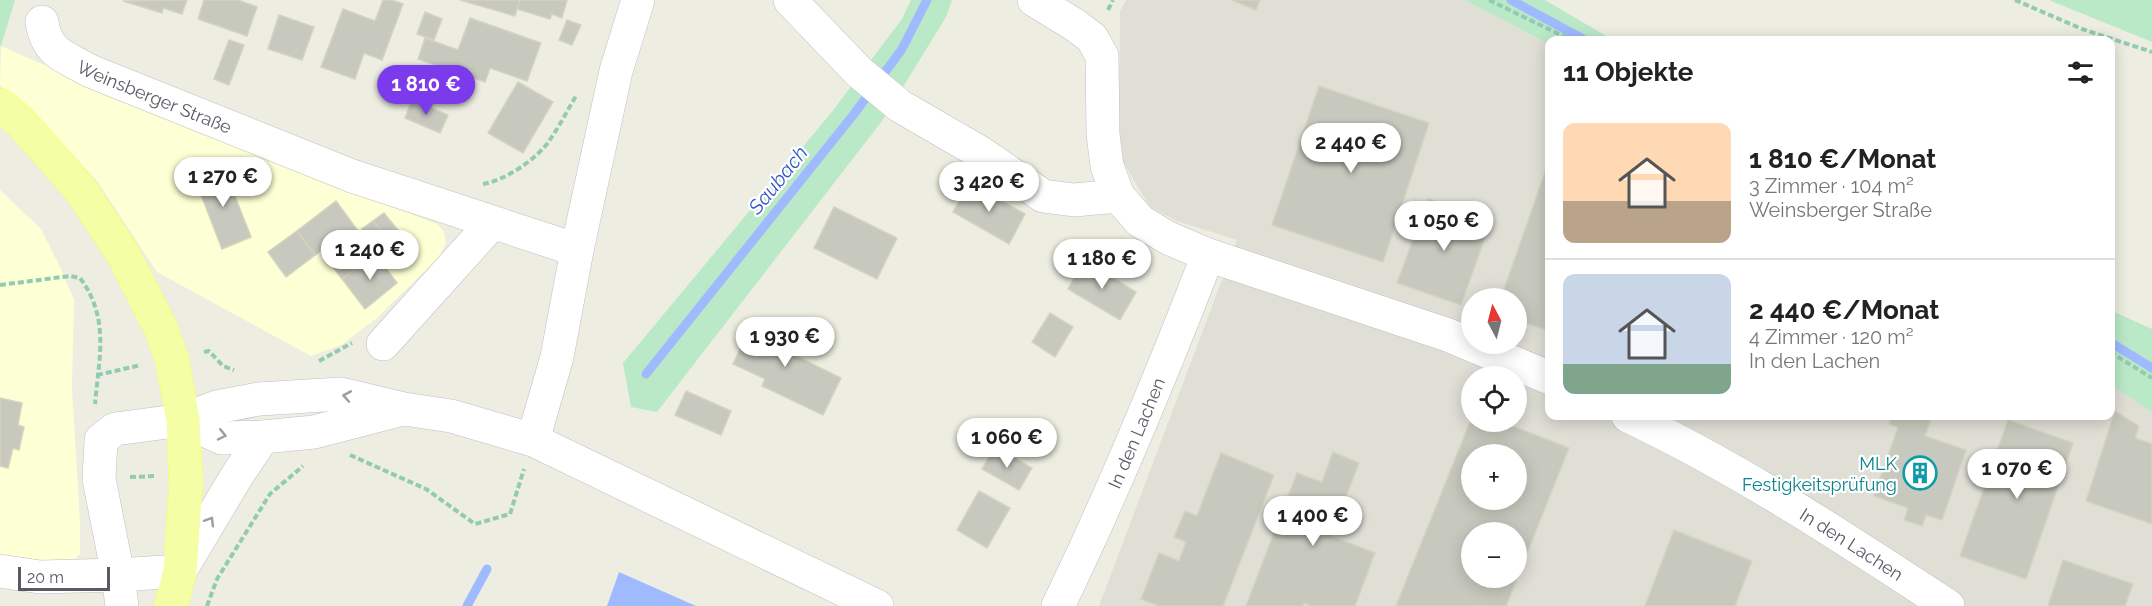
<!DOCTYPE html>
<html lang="de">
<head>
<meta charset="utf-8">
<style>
  body { margin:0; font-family:Raleway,sans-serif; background:#f6f6f6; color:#222; height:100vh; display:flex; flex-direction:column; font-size:22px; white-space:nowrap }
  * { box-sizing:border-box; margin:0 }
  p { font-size:20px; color:#767676 }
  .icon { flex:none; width:33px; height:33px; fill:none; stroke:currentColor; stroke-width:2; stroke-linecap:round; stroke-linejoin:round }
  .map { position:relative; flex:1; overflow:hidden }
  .sheet { position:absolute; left:1545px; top:36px; width:570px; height:384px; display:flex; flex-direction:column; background:#fff; border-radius:12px; box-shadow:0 3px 15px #0003 }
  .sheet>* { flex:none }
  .needle { width:39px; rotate:353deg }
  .controls { position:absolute; left:1461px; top:288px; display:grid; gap:12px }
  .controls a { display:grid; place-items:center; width:66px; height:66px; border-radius:50%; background:#fff; box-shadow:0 3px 15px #0003; font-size:30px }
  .scale { position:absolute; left:18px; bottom:15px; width:92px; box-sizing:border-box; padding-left:6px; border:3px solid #595b64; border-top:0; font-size:16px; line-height:21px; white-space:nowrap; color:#595b64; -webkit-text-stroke:4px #fff; paint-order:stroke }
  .price { position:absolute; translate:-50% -51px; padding:0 14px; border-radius:21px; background:#fff; color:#222; font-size:20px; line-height:39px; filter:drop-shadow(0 2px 3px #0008) }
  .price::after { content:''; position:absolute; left:50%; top:36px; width:18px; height:14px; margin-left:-9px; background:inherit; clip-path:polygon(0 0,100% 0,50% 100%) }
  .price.active { background:#7c3aed; color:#fff }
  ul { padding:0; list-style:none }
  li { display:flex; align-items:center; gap:18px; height:150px; padding:0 18px }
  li+li { border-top:2px solid #e0e0e0 }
  li span { display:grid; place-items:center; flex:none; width:168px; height:120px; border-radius:12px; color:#555 }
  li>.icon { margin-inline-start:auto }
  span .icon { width:72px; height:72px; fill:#fffc; stroke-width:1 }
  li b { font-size:26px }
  h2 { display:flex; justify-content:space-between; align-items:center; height:72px; padding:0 18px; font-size:26px }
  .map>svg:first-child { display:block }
</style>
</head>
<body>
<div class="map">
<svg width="2152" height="606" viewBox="0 0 2152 606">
  <rect width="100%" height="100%" fill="#edeee1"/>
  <g fill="#fdffd5">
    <polygon points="1,46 194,131 437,224 444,232 446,243 438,258 377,318 341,345 311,356 157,272 97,181 50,131 0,85"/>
    <polygon points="0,190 41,229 60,267 74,300 72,388 80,522 80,554 68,567 0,557"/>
  </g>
  <path fill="#dfdfd6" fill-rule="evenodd" d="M1126,0H1465L1549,44L1550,416H2110L2111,385L2152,412V606H1099L1237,240L1177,221L1150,207L1123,162L1119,128L1120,11ZM1472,298H1516V344H1472ZM1472,376H1516V422H1472ZM1472,454H1516V500H1472ZM1472,532H1516V578H1472Z"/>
  <g fill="#bae9c8">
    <polygon points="0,0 15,0 1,46 0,45"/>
    <polygon points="911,0 952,0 946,17 882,121 657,412 631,407 623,363 831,113 902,19"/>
    <polygon points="1465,0 1545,0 1613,40 1550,40 1549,44"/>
    <polygon points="2049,0 2152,0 2152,42 2056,3"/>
    <polygon points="2110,310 2152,329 2152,412 2111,385"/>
  </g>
  <polygon fill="#a0baff" points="619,572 696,606 607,606"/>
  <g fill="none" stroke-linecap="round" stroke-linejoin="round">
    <g stroke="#a0baff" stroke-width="9">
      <polyline points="1511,0 1585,40"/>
      <polyline points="2110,342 2152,368"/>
      <polyline points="646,374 854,114 902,49 927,0"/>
      <polyline points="467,606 487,569"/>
    </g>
  </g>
  <g fill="#c8c9be" stroke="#d4d3bf" stroke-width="1.5" fill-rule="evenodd">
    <polygon points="187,0 182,14 163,8 162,13 123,1"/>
    <polygon points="204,0 238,0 257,7 247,36 198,19"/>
    <polygon points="383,0 392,0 403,4 382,60 364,53 355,79 321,67 343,9 375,21"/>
    <polygon points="460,0 520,0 515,16"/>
    <polygon points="520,0 567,0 562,18 552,14 550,19 517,9"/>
    <polygon points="1232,0 1260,0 1256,10"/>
    <polygon points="425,12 442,19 434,40 417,34"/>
    <polygon points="279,15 314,27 302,60 268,49"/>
    <polygon points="470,18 541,43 527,81 490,68 485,82 418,59 425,38 458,50"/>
    <polygon points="567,20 581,25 572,45 559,40"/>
    <polygon points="229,40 244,45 229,85 214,79"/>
    <polygon points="518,82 553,102 523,153 488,133"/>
    <polygon points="1319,86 1429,123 1383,262 1272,225"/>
    <polygon points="412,100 448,115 440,133 405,118"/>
    <polygon points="1550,158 1550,331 1516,320 1516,298 1501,298"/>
    <polygon points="224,168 251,237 222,249 195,179"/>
    <polygon points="970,183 1025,214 1009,244 953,212"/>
    <polygon points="1428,199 1491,221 1461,305 1397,283"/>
    <polygon points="336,201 375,254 342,279 321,251 315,255 297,231"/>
    <polygon points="834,207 897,238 877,279 814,248"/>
    <polygon points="384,213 401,234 390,243 373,221"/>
    <polygon points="373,221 390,243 378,251 362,229"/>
    <polygon points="297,231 315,255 286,277 268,252"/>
    <polygon points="375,254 397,283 365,309 342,279"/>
    <polygon points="1084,260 1136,292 1120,320 1068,289"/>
    <polygon points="1050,313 1073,327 1055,357 1032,342"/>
    <polygon points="755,318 791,335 784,350 841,378 823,415 762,386 765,379 733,364"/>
    <polygon points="686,391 731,411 721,435 675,415"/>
    <polygon points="0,398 22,403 18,425 24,427 19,450 13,448 8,468 0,466"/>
    <polygon points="2115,411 2139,426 2135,438 2152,444 2152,524 2086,501"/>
    <polygon points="1892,416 1932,416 1925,436 1966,450 1942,520 1926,515 1922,526 1904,520 1908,508 1874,496 1898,427 1889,424"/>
    <path d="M1472,417V422H1502L1569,448L1506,606H1396ZM1472,454H1516V500H1472ZM1472,532H1516V578H1472Z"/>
    <polygon points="2008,420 2073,443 2026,579 1960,556"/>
    <polygon points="995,447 1032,468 1019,490 982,469"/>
    <polygon points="1333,452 1359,463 1331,536 1375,553 1355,606 1311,606 1304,603 1303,606 1246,606 1297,473 1322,482"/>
    <polygon points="1221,453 1274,475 1223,606 1159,606 1141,599 1159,553 1179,561 1186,542 1174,537 1185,511 1197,516"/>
    <polygon points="979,491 1010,508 987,548 957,530"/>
    <polygon points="1674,530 1752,561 1735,606 1645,606"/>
    <polygon points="2063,560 2133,584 2125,606 2048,606"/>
  </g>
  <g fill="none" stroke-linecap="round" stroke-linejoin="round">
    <defs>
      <g id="minor">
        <polyline points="790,0 859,72 900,106 981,153 1043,196 1074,200 1118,196"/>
        <polyline points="1034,0 1075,25 1092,38 1102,56 1103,134 1107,166 1118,196 1140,221 1168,238 1208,255 1448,335 1550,378"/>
        <path id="s1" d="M42,22C47,54 64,56 90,71L352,176L577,250"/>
        <polyline points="383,344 492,223"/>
        <path id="s2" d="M1628,416C1740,469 1844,538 1948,606"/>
        <polyline points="183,420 222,438 263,437 314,432 399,410"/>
        <polyline points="533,440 557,357 577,250 616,71 638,0"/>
        <polyline points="0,571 40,577 118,575 180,571 238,474 263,437"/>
        <polyline points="122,606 118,575 99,479 101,440 115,429 183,420 217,407 259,399 341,394 404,409 451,416 533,440 877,606"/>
        <path id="s3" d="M1058,606C1114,491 1162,374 1208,255"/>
      </g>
      <polyline id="major" points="0,105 20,121 81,190 123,254 161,329 172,359 183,420 186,485 180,571 171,606"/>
    </defs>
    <use href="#minor" stroke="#bebec6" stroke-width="34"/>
    <use href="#major" stroke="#fdff49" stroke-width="34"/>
    <g stroke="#93cab2" stroke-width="4" stroke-dasharray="6 3" stroke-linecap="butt">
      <polyline points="1489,0 1571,40"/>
      <polyline points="2015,0 2082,29 2152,52"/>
      <polyline points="1108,10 1113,0"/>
      <path d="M483,184C504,181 537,159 549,141C559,127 567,111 576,96"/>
      <path d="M0,285L70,276L80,278C110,318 99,358 95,404"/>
      <polyline points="204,352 209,351 223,366 234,370"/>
      <polyline points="2110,352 2152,378"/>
      <polyline points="319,361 352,343"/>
      <polyline points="97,375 141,365"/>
      <polyline points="350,455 426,489 475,524 510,514 524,469"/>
      <polyline points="130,477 155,476"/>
      <polyline points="207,606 217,579 270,494 303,466"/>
    </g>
    <use href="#minor" stroke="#fff" stroke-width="33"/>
    <use href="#major" stroke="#f4ffa5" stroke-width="33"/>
  </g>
  <defs><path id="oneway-chevron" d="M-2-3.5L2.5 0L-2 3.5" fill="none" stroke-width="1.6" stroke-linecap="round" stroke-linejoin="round" transform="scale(1.5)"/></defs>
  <g stroke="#9b9da2">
    <use href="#oneway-chevron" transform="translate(347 396) rotate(-170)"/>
    <use href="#oneway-chevron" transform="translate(222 435) rotate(12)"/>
    <use href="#oneway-chevron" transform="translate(210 521) rotate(-59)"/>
  </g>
  <defs>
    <symbol id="building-ring" viewBox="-11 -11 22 22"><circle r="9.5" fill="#fff" stroke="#0f9aa8" stroke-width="1.5"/><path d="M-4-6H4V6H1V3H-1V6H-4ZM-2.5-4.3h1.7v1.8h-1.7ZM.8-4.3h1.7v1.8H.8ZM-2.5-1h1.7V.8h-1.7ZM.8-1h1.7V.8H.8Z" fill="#0f9aa8"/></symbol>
  </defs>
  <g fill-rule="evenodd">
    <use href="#building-ring" x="1901" y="454" width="38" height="38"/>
  </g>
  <g text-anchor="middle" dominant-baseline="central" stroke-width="4.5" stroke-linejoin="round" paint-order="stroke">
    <g font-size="18" fill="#595b64" stroke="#fff">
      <text stroke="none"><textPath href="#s1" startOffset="142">Weinsberger Straße</textPath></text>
      <text stroke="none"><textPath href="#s3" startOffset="190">In den Lachen</textPath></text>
      <text stroke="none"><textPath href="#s2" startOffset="258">In den Lachen</textPath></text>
    </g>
    <g font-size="18" fill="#0d838f" stroke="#fff" text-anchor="end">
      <text x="1897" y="463">MLK<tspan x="1897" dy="21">Festigkeitsprüfung</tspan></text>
    </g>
    <g font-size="20" font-style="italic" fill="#3654cf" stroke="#fff">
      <text transform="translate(778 180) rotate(-51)">Saubach</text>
    </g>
  </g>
</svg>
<div class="controls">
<a><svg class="needle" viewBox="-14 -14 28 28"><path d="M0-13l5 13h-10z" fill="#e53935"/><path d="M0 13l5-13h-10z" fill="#767676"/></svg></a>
<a><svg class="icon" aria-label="locate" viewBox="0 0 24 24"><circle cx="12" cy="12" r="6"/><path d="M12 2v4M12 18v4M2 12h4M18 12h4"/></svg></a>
<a>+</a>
<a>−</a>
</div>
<div class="scale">20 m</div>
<b class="price active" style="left:426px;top:116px">1 810 €</b>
<b class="price" style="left:1351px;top:174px">2 440 €</b>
<b class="price" style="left:223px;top:208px">1 270 €</b>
<b class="price" style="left:989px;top:213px">3 420 €</b>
<b class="price" style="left:1444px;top:252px">1 050 €</b>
<b class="price" style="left:370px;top:281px">1 240 €</b>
<b class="price" style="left:1102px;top:290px">1 180 €</b>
<b class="price" style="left:785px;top:368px">1 930 €</b>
<b class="price" style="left:1007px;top:469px">1 060 €</b>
<b class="price" style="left:2017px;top:500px">1 070 €</b>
<b class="price" style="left:1313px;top:547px">1 400 €</b>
<section class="sheet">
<h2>11 Objekte<svg class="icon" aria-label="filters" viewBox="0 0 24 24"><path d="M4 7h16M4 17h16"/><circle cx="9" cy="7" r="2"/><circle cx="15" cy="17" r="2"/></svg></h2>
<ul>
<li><span style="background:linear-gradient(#ffd9b3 65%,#b9a48a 0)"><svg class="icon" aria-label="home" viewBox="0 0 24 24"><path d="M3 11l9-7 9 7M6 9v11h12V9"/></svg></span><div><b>1 810 €/Monat</b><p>3 Zimmer · 104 m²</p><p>Weinsberger Straße</p></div></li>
<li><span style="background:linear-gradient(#c9d6e8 75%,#7fa58c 0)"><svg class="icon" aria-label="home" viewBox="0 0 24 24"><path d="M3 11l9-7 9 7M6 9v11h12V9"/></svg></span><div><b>2 440 €/Monat</b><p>4 Zimmer · 120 m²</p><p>In den Lachen</p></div></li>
</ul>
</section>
</div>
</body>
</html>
